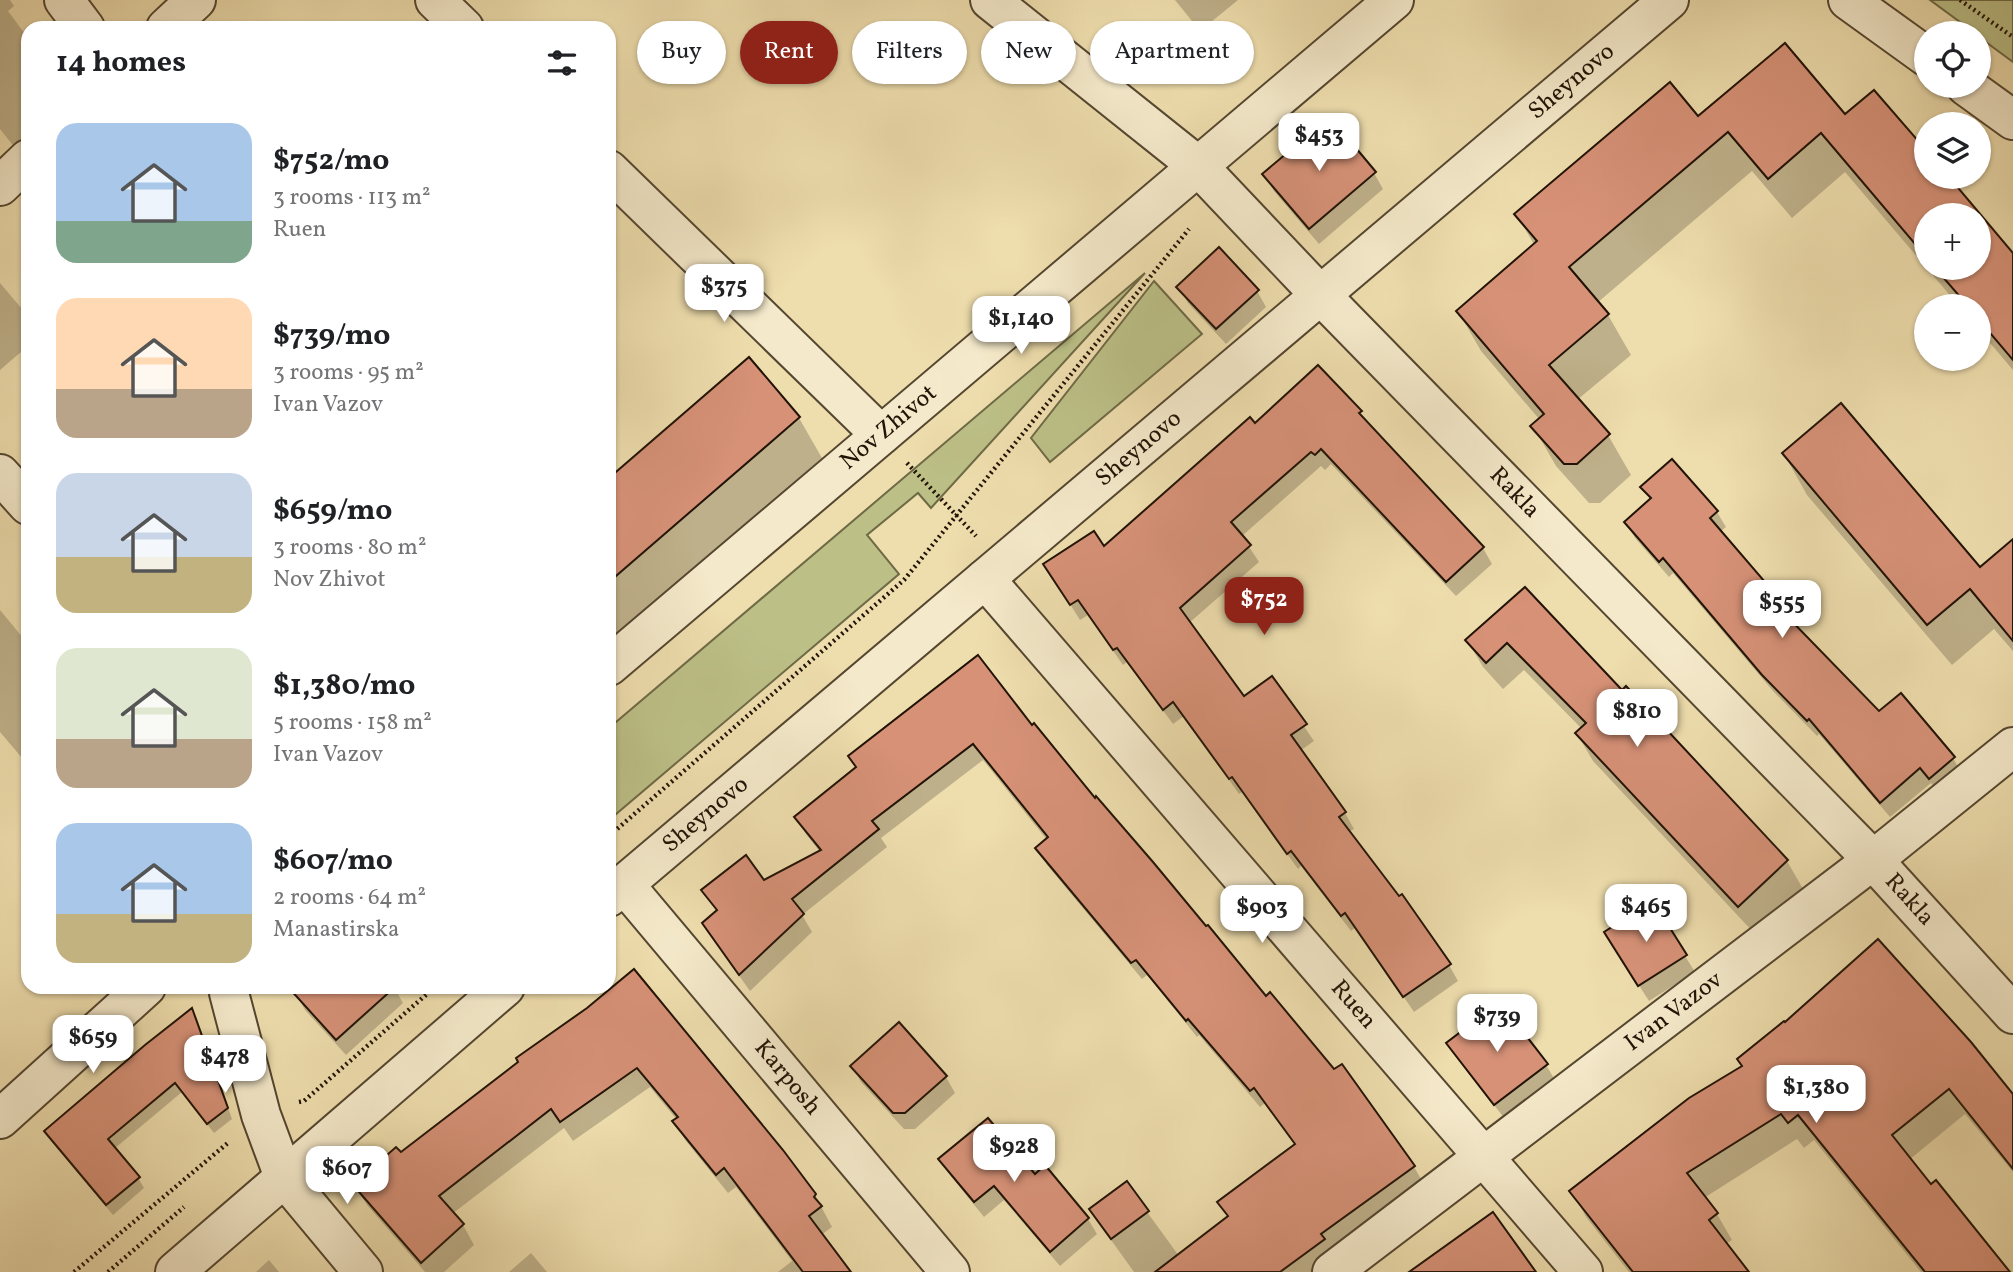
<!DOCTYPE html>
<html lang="en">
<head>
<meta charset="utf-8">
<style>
  body { margin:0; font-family:Vollkorn,serif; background:#f6f6f6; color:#202124; height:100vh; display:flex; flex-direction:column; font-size:26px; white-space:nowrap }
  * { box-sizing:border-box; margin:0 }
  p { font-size:23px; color:#757577 }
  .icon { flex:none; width:38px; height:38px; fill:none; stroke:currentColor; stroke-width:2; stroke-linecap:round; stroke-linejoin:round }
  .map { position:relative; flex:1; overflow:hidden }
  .panel { position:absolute; left:21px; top:21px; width:595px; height:973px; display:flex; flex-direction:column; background:#fff; border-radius:21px; box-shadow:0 2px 5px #0004 }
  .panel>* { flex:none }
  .hud { position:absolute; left:637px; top:21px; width:665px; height:63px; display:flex; gap:14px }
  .buttons { position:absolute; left:1914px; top:21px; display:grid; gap:14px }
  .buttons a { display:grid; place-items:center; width:77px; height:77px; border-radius:50%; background:#fff; box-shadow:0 2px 5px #0004; font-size:35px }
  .price { position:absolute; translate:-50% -60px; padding:0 16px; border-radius:14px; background:#fff; color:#222; font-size:23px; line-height:46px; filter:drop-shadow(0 2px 4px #0008) }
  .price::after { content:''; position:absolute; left:50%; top:42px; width:21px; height:16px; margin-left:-10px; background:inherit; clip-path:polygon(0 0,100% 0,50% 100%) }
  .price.active { background:#8f2418; color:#fff }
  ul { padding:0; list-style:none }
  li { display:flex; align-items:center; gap:21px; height:175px; padding:0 35px }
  li span { display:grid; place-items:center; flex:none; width:196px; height:140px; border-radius:21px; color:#555 }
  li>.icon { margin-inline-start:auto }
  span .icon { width:84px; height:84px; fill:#fffc; stroke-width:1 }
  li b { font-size:30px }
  h2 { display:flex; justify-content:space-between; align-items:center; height:84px; padding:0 35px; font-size:30px }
  .chip { padding:0 24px; border-radius:32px; background:#fff; box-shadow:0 2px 5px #0004; font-size:24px; line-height:63px }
  .chip.active { background:#8f2418; color:#fff }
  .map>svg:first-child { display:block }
</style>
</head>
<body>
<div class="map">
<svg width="2013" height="1272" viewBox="0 0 2013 1272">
  <rect width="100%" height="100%" fill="#eeddad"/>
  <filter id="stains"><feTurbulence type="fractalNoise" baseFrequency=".00286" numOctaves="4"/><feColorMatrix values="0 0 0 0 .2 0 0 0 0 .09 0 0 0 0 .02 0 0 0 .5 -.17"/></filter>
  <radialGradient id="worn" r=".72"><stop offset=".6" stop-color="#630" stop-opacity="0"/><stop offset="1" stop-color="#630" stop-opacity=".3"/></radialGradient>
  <g fill="#bcc087" stroke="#6e6a46" stroke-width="2">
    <polygon points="1930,0 2013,0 2013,62 1979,37 1979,33 1975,33"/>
    <polygon points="1145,273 931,508 918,493 867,535 899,574 609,820 609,728"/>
    <polygon points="1154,281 1202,334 1050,462 1031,438"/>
  </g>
  <g fill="#0003">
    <polygon points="0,0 10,0 14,6 8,11 28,38 28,138 15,148 0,129"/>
    <polygon points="1175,0 1238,0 1200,31"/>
    <polygon points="1845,117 1927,177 1946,177 1979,215 1927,215 1927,268 1979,268 2013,255 2013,370 1979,330 1979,306 1959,306 1845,172 1792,218 1752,171 1597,303 1608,315 1631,355 1577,400 1608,435 1631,475 1600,503 1589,503 1556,466 1533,426 1540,420 1481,351 1458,311 1535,246 1516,214 1698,119"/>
    <polygon points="1374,173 1383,189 1319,244 1274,191 1265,175"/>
    <polygon points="0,283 28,316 28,346 0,370"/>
    <polygon points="1179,287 1257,291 1266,307 1226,344 1188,303"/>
    <polygon points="1318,368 1360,413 1366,423 1483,548 1492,564 1456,596 1331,464 1325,470 1321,466 1242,536 1259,562 1189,623 1243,698 1271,678 1314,741 1300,751 1345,813 1354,829 1348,832 1399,898 1402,896 1449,965 1458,981 1414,1012 1356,927 1351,931 1301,866 1298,869 1242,792 1239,794 1184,716 1173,724 1127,662 1123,665 1088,615 1080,620 1055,580 1103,549 1255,426"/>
    <polygon points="799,418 822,458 615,638 609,631 609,480"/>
    <polygon points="1784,454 1980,569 2013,541 2013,651 1994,629 1952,665 1807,495"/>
    <polygon points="1643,487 1717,512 1726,527 1720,532 1781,604 1790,620 1789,621 1878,714 1953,758 1962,774 1939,793 1931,783 1890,817 1819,734 1817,736 1773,691 1673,573 1669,577 1635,538 1626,522 1651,501"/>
    <polygon points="1525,590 1622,692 1626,689 1787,861 1803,889 1755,934 1593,761 1577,734 1582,729 1524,670 1503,689 1483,667 1467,640"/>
    <polygon points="0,610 28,644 28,765 0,732"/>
    <polygon points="1032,727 1266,998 1334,1072 1341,1066 1414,1167 1424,1184 1313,1272 1134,1272 1101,1226 1091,1209 1126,1183 1179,1256 1229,1218 1219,1202 1295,1145 1265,1103 1260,1107 1199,1035 1197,1037 1147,975 1142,979 1047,865 1037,848 1047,840 983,760 881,838 887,847 802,915 812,932 750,991 714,940 717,912 703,891 764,883 820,852 806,834 796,817 857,768 850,757"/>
    <polygon points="1652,903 1695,972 1649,1001 1615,948"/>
    <polygon points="304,987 394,987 403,1003 346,1055 305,1010 296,994"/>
    <polygon points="588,1010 815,1195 832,1227 821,1235 849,1272 778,1272 792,1261 736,1187 728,1193 686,1141 674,1122 677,1120 650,1087 573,1141 564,1128 452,1214 463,1225 474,1245 444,1272 425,1272 367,1205 355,1186 401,1155"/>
    <polygon points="192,1011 197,1020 232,1119 214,1133 182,1092 114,1149 138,1178 144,1188 113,1215 52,1142 46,1132"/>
    <polygon points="1449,1044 1546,1065 1555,1080 1505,1119 1458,1059"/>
    <polygon points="1739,1060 2013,1097 2013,1172 1965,1114 1909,1160 2007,1272 1921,1272 1814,1140 1804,1148 1797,1139 1704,1198 1717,1214 1732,1240 1726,1244 1747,1272 1629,1272 1586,1217 1572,1191 1743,1067"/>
    <polygon points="852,1066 946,1077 955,1093 915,1129 904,1129 861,1082"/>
    <polygon points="941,1159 1034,1176 1088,1219 1097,1234 1060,1266 1004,1200 984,1217 950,1175"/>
    <polygon points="531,1253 547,1272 509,1272"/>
    <polygon points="269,1260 279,1272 256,1272"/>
  </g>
  <g fill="#d69177" stroke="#211306" stroke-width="2">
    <polygon points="1785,43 1845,114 1874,90 1927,151 1927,177 1949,177 2013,253 2013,360 1979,320 1979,306 1968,306 1935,268 1979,268 1979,215 1927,215 1927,258 1821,133 1768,179 1728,132 1569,267 1609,314 1549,365 1610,434 1577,464 1564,464 1530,426 1544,414 1456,311 1537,241 1514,214 1670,82 1698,116"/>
    <polygon points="1330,117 1376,172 1309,229 1262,174"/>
    <polygon points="1219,247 1259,290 1216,329 1176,287"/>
    <polygon points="749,357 800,417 609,582 609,478"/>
    <polygon points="1318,365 1362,411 1359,413 1484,547 1446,582 1321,449 1315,455 1311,452 1231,522 1251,545 1180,608 1244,696 1272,676 1307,724 1291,735 1346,812 1339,817 1399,896 1402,894 1451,964 1403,997 1345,913 1341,916 1291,851 1287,854 1232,777 1229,779 1173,702 1163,710 1117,648 1113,650 1078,600 1070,605 1043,564 1094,531 1104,546 1250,417 1255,423"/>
    <polygon points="1841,403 1980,567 2013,539 2013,641 1970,589 1927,625 1782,453"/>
    <polygon points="1672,459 1718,511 1710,518 1783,603 1778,607 1879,711 1901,693 1955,757 1929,779 1920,768 1880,803 1809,719 1807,721 1762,675 1663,558 1659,562 1624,522 1651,498 1640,487"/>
    <polygon points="1525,587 1622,690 1626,686 1788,860 1738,907 1575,733 1586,723 1507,643 1486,663 1465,640"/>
    <polygon points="978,655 1032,725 1034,723 1095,798 1096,796 1153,862 1206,926 1208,925 1266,996 1270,992 1334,1069 1342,1064 1415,1166 1321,1234 1325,1239 1280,1272 1155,1272 1228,1216 1217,1202 1295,1144 1254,1088 1250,1091 1188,1019 1186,1021 1136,960 1131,963 1035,848 1048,837 973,744 872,821 879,829 792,899 804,914 739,975 702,923 717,910 701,890 746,855 764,880 821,850 794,817 856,767 848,756"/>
    <polygon points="1653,901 1687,955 1638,986 1604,932"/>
    <polygon points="1878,939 1971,1042 2013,1094 2013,1169 1949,1089 1892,1135 1931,1184 1936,1180 2010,1272 1925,1272 1798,1115 1788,1123 1781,1114 1687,1173 1718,1213 1709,1220 1749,1272 1633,1272 1569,1191 1689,1098 1742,1066 1737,1059 1784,1021 1785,1022"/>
    <polygon points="634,969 783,1150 816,1194 814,1197 822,1206 809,1216 851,1272 803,1272 724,1168 716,1175 672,1121 678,1117 637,1068 560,1122 551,1109 439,1196 464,1224 421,1263 353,1185 396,1147 401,1152 518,1062 516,1058 587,1008"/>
    <polygon points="288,987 395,987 336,1040"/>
    <polygon points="1500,1002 1548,1064 1494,1105 1446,1043"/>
    <polygon points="192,1008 228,1108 207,1124 175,1083 108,1139 140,1177 106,1205 44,1131 145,1045"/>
    <polygon points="899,1022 947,1076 905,1113 893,1113 850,1066"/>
    <polygon points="988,1118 1035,1174 1045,1165 1089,1218 1050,1252 994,1186 974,1202 938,1159"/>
    <polygon points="1127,1181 1149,1211 1111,1239 1089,1209"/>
    <polygon points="1493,1212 1536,1272 1409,1272"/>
  </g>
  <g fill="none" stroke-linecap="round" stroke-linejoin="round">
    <defs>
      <g id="street">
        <polyline points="64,0 85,28"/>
        <polyline points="435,0 464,28"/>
        <polyline points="990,0 1198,166 1305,279 1873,860 2013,1014"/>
        <polyline points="1848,0 1927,57"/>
        <polyline points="166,28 196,0"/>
        <polyline points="1966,86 2013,120"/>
        <polyline points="609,170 881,435"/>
        <polyline points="0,186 28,159"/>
        <polyline points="0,474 28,505"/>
        <polyline points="985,579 1583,1272"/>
        <polyline points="609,666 1394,0"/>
        <polyline points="624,884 950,1272"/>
        <polyline points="609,897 1669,0"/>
        <polyline points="229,993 261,1115 284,1177 363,1272"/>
        <polyline points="0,1119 146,987"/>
        <polyline points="175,1272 505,987"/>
        <polyline points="1332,1272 1873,860 2013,747"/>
      </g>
    </defs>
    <use href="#street" stroke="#544630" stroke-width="42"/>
    <g stroke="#211306" stroke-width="4.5" stroke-dasharray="2 3.5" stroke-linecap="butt">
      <polyline points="1960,0 2013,37"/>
      <polyline points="907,463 976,536"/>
      <polyline points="609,836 904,580 1189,229"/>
      <polyline points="299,1102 304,1101 435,987"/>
      <polyline points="74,1272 229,1142"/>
      <polyline points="108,1272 184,1207"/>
    </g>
    <use href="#street" stroke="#f4e9ca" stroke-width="38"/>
  </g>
  <g text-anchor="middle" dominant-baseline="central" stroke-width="6" stroke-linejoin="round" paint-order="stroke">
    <g font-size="24" fill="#211306" stroke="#f4e9ca">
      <text transform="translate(1572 82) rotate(-40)">Sheynovo</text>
      <text transform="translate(889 428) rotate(-40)">Nov Zhivot</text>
      <text transform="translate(1139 449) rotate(-40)">Sheynovo</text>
      <text transform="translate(1514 493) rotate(46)">Rakla</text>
      <text transform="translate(706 815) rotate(-40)">Sheynovo</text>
      <text transform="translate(1909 900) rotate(48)">Rakla</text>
      <text transform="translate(1353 1005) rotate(49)">Ruen</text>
      <text transform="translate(1674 1012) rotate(-37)">Ivan Vazov</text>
      <text transform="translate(787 1078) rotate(50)">Karposh</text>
    </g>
  </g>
  <rect width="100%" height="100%" filter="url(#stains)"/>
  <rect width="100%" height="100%" fill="url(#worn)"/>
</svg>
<div class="buttons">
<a><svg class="icon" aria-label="locate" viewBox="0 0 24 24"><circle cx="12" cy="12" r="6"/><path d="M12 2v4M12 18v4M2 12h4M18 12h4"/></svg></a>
<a><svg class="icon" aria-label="layers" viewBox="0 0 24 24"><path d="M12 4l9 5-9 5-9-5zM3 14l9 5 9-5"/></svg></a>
<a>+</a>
<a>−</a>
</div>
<b class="price" style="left:1319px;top:173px">$453</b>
<b class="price" style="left:724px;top:324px">$375</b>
<b class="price" style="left:1021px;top:356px">$1,140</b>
<b class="price active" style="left:1264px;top:637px">$752</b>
<b class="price" style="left:1782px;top:640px">$555</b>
<b class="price" style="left:1637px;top:749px">$810</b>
<b class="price" style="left:1646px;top:944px">$465</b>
<b class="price" style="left:1262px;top:945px">$903</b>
<b class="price" style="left:1497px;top:1054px">$739</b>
<b class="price" style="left:93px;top:1075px">$659</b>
<b class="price" style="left:225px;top:1095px">$478</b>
<b class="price" style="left:1816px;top:1125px">$1,380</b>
<b class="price" style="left:1014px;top:1184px">$928</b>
<b class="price" style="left:347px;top:1206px">$607</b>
<div class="hud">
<a class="chip">Buy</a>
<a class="chip active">Rent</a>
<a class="chip">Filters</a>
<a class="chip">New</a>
<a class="chip">Apartment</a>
</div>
<section class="panel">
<h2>14 homes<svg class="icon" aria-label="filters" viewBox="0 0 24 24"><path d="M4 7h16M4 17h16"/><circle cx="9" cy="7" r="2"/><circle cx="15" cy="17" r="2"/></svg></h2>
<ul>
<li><span style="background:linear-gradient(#a9c7e8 70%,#7fa58c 0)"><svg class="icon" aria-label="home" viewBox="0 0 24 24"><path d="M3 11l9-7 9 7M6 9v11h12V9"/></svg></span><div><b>$752/mo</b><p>3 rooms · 113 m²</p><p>Ruen</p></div></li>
<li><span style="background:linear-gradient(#ffd9b3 65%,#b9a48a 0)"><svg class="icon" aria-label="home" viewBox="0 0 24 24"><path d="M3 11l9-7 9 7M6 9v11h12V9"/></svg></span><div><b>$739/mo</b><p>3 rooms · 95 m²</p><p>Ivan Vazov</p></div></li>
<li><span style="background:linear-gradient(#c9d6e8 60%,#c2b280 0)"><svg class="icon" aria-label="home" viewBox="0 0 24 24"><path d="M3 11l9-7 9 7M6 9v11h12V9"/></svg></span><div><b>$659/mo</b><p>3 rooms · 80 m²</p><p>Nov Zhivot</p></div></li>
<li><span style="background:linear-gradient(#dfe7d0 65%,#b9a48a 0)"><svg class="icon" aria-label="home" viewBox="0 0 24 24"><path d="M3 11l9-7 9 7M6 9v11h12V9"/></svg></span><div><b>$1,380/mo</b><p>5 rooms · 158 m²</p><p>Ivan Vazov</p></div></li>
<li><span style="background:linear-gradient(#a9c7e8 65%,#c2b280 0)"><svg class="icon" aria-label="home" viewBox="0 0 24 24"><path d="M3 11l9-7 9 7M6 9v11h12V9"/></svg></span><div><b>$607/mo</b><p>2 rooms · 64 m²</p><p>Manastirska</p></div></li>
</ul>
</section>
</div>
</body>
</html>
